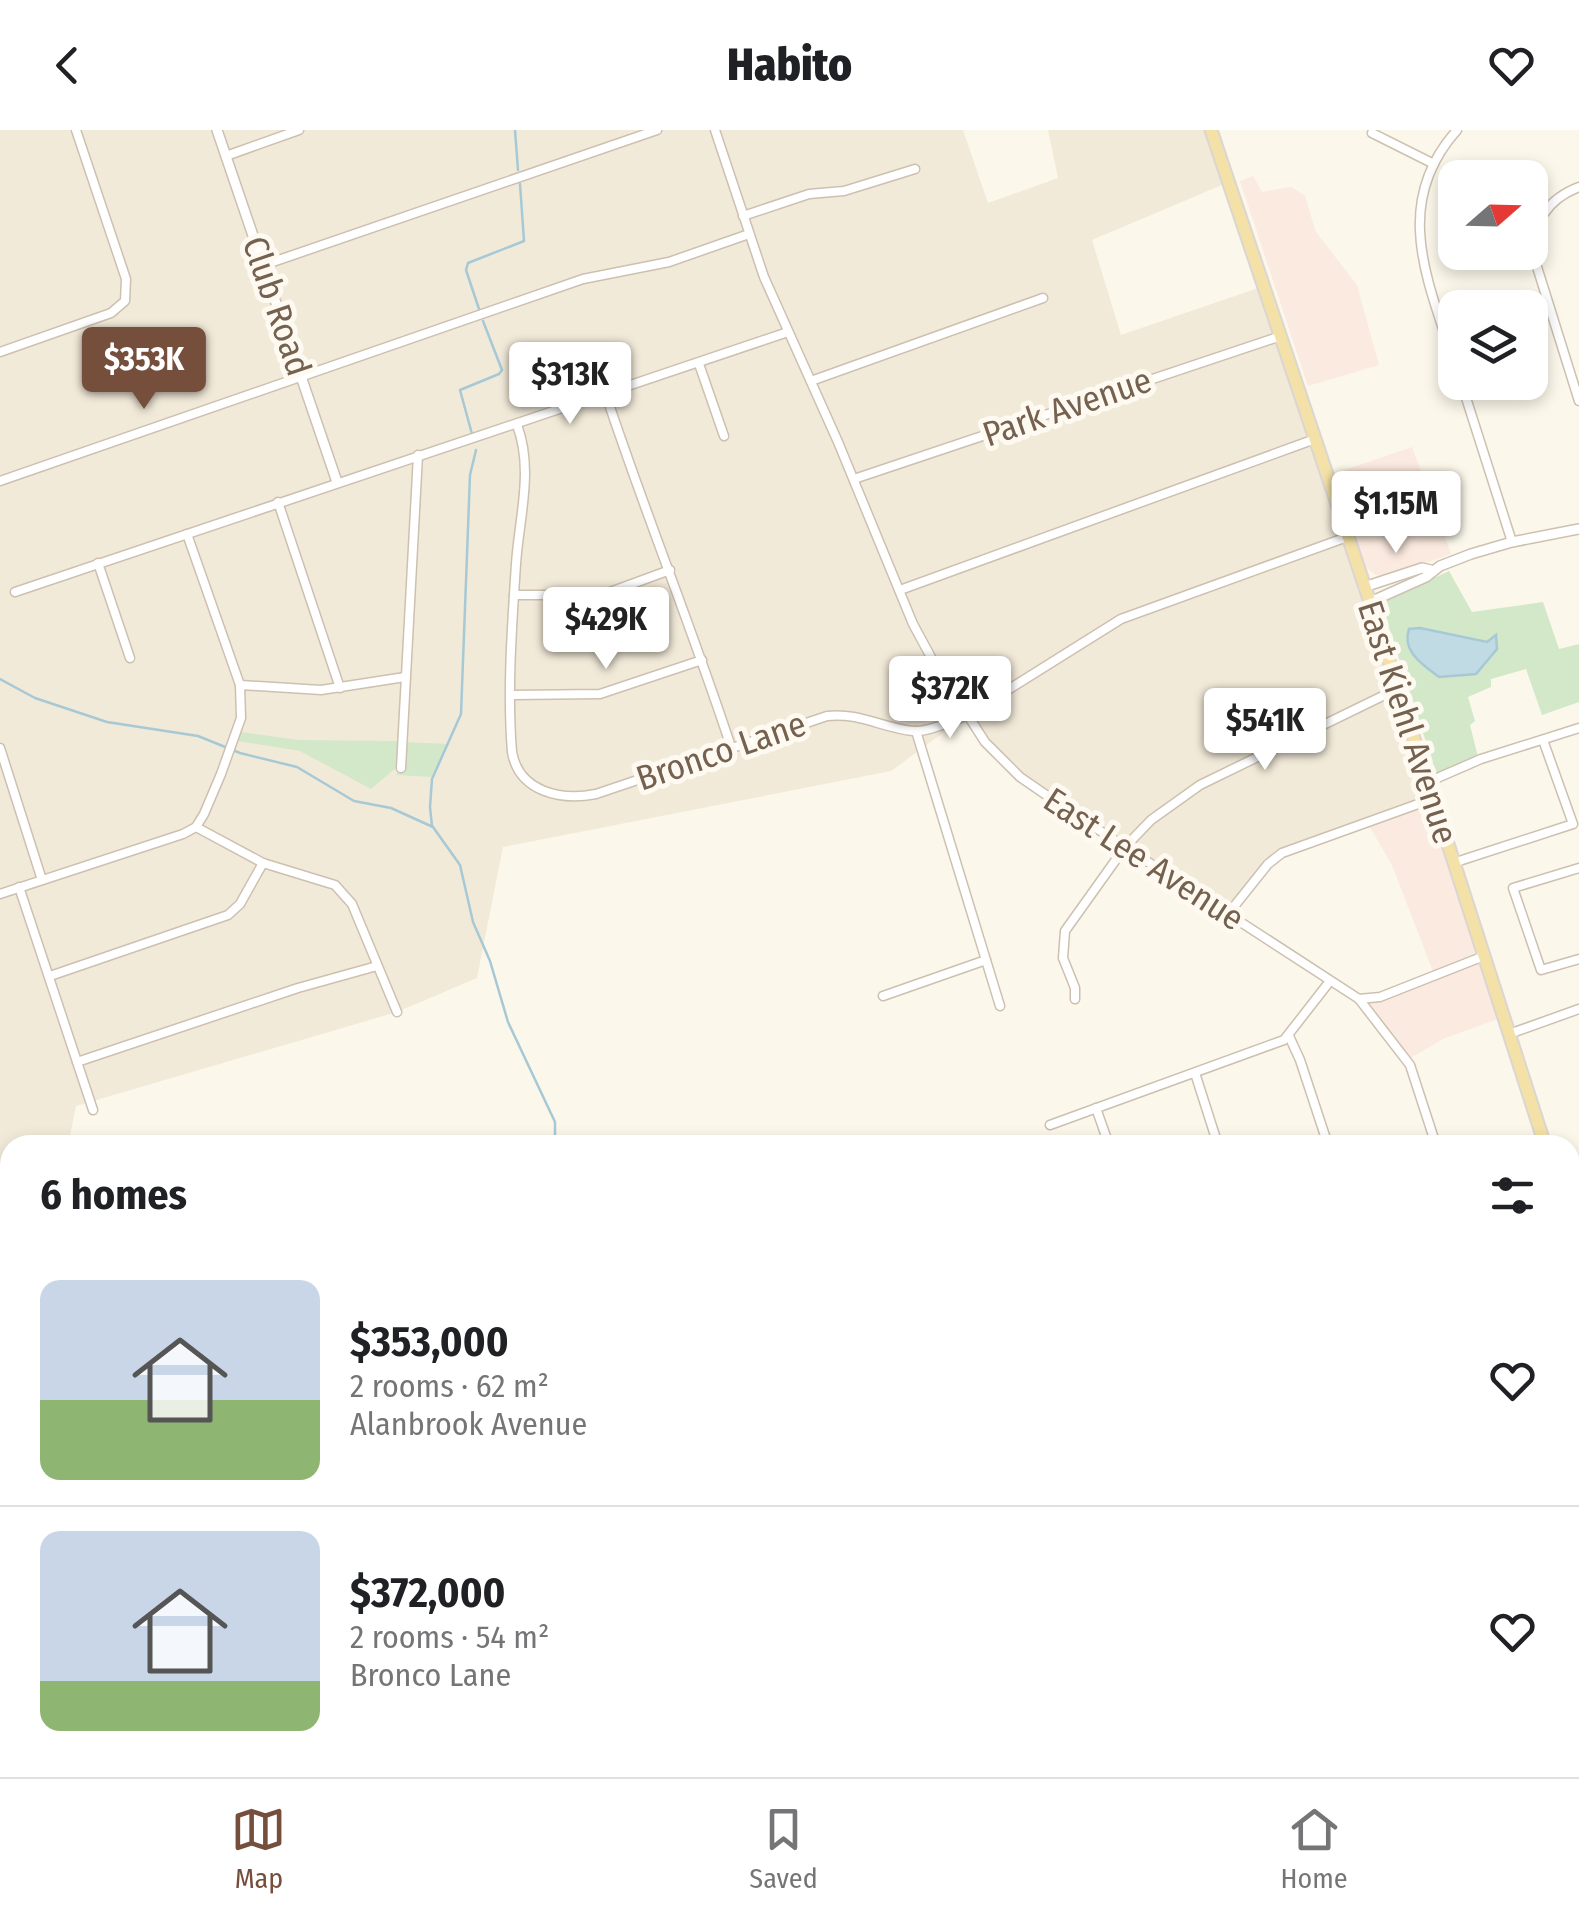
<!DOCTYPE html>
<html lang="en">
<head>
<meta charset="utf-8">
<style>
  body { margin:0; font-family:"Fira Sans Condensed",sans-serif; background:#f6f6f6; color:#202124; height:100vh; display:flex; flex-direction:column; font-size:38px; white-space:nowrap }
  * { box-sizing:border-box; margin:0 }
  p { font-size:32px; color:#757577 }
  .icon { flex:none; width:55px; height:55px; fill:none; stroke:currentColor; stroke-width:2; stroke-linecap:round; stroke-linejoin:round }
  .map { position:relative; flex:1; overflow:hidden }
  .sheet { position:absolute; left:0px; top:1005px; width:1580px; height:642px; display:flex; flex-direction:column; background:#fff; border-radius:30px 30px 0 0; box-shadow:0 5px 15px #0003 }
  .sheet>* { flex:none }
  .needle { width:65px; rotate:70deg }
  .buttons { position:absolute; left:1438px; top:30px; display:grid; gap:20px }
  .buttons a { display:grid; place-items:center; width:110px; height:110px; border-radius:20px; background:#fff; box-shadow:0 5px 15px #0003; font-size:50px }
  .price { position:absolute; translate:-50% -85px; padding:0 22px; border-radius:10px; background:#fff; color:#222; font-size:32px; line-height:65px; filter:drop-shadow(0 2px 5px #0008) }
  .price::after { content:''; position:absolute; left:50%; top:60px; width:30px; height:22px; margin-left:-15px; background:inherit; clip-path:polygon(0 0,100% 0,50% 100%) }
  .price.on { background:#754e3c; color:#fff }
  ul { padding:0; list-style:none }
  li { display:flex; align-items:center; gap:30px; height:250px; padding:0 40px }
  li+li { border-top:2px solid #e0e0e0 }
  li span { display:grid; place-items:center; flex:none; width:280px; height:200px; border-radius:20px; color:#555 }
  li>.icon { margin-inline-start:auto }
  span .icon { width:120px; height:120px; fill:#fffc; stroke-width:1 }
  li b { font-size:42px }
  h2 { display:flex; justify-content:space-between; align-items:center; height:120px; padding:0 40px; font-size:42px }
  header { display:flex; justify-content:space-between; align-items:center; height:130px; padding:0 40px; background:#fff; font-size:45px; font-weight:800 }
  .tabs { display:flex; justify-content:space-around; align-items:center; height:140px; border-top:2px solid #e0e0e0; background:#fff; font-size:28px; color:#757577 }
  .tabs a { display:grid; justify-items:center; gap:5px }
  .tabs .on { color:#754e3c }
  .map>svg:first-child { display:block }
</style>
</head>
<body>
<header><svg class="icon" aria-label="back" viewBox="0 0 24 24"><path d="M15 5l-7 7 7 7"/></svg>Habito<svg class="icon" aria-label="heart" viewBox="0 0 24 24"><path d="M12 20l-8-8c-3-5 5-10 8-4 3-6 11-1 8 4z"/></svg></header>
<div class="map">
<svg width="1579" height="1647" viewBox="0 0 1579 1647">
  <rect width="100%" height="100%" fill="#fbf7ea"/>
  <polygon fill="#f2ead9" points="0,0 963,0 988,73 1058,48 1048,0 1211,0 1229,52 1092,110 1121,205 1264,156 1272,207 1281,206 1432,669 1282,723 1228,784 1004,632 966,586 891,641 503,717 477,848 397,882 76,976 68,1015 10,1015 10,1514 0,1531"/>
  <g fill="#fbeadf">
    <polygon points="1253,46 1262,62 1291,57 1305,66 1316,102 1357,155 1379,235 1308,256 1240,51"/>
    <polygon points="1412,317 1451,424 1388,446 1376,445 1365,437 1336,343"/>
    <polygon points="1432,669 1504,887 1445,908 1407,930 1359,869 1370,869 1434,844 1392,735 1368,694"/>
  </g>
  <g fill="#d2e8c9">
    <polygon points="1449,441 1472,482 1543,472 1559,519 1579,514 1579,572 1542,585 1526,539 1491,549 1491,557 1468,567 1475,591 1470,595 1478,627 1436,643 1381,473"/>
    <polygon points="241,602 298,610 398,611 397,637 371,659 300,621 238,611"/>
    <polygon points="404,612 447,614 431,647 396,645 403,637"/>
  </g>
  <path fill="#c0dbe4" stroke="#a6c9d5" stroke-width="2.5" d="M1420,498L1487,512L1496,505L1497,519L1476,544L1439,547C1423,535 1401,521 1409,499Z"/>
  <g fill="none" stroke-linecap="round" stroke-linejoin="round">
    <g stroke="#a6c9d5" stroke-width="2.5">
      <polyline points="515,0 518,40"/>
      <polyline points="479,179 466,140 468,133 524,111 520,54"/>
      <polyline points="472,304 460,260 499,244 502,240 483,191"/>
      <polyline points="0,549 35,568 107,592 198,606 240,623 297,637 354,671 391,678 433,697 460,735 473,792 490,831 508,892 555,992 555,1005 546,1015"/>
      <polyline points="432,696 430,677 432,649 461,584 470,345 476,320"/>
      <polyline points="332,1647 341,1638"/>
      <polyline points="441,1647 445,1638"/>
    </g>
    <defs>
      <g id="minor">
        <polyline points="715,0 764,147 838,312 913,494 933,531 985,612 1020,647 1065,678 1359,869 1380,867 1484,826"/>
        <polyline points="1372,3 1434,34"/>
        <polyline points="226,26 299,0"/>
        <path d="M1579,57C1548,69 1533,92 1533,124L1579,271"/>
        <polyline points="743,86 809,64 844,61 915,39"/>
        <polyline points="264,135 657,0"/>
        <polyline points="0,222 111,183 125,171 126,149 76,0"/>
        <polyline points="699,234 724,306"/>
        <path d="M1455,235C1429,153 1390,75 1457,0"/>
        <polyline points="811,251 1043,168"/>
        <polyline points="1461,252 1512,412"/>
        <path d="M606,265C645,383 692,498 731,617"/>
        <path d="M517,295C534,340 519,388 516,434C512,495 507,561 512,622C519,662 561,671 596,664L827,586C858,582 883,598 913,601C929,602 951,591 966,586L1121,489L1347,407"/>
        <polyline points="854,349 1281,206"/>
        <polyline points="0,351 583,149 669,132 749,104"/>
        <polyline points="278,372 340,558"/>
        <polyline points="98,433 130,528"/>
        <polyline points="900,460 1315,309"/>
        <polyline points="15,462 788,202"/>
        <polyline points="514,465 594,465 610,462 670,440"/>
        <polyline points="240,555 321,560 405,547"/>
        <polyline points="512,565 600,564 702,530"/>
        <polyline points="916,601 1000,876"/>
        <polyline points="0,618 42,750"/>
        <polyline points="401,638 418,325"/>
        <polyline points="1428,652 1481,629 1579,598"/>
        <polyline points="196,697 263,733 335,755 352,774 397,882"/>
        <polyline points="1453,733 1573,694 1543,610"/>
        <polyline points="1579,738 1513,758 1541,840 1579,829"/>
        <polyline points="19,757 93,980"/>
        <polyline points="0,764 183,704 196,697 204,684 221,644 241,588 240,555 187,404"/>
        <polyline points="1228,784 1268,734 1282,723 1432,669"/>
        <polyline points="50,846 228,785 240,774 263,733"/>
        <polyline points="883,866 986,830"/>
        <polyline points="1075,869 1075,858 1063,828 1065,801 1125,717 1151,690 1200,655 1397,559"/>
        <polyline points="1359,869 1410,935 1436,1015"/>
        <polyline points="1509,904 1579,879"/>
        <polyline points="1289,906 1300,930 1328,1015"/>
        <polyline points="77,932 298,858 377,836"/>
        <polyline points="1195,943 1218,1015"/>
        <polyline points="1096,978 1109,1015"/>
        <polyline points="1050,995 1284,910 1330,851"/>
        <polyline points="1570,1186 1579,1183"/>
        <polyline points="1570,1377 1579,1374"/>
        <polyline points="0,1413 10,1440"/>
        <polyline points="0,1454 10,1450"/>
        <polyline points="1570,1507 1579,1534"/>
        <polyline points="754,1638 758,1647"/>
        <polyline points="872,1638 876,1647"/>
        <polyline points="981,1638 985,1647"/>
        <polyline points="1092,1638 1095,1647"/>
        <polyline points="1200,1638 1202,1647"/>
        <polyline points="1300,1638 1303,1647"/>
        <polyline points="1410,1638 1413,1647"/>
        <polyline points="1515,1638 1518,1647"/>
        <polyline points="1103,1647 1113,1638"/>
      </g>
      <g id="tertiary">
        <polyline points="217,0 337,352"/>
        <polyline points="1364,457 1422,438 1431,440"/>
        <polyline points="1370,472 1426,447 1440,436 1471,424 1512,412 1579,399"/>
      </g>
      <g id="primary">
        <polyline points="1211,0 1370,472 1545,1015"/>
        <polyline points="1570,1090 1579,1117"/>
      </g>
    </defs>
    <use href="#minor" stroke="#cdc0b1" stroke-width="11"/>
    <use href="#tertiary" stroke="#cdc0b1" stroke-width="12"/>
    <use href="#primary" stroke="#dbd6d1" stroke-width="15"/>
    <use href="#minor" stroke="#fff" stroke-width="8"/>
    <use href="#tertiary" stroke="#fff" stroke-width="9"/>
    <use href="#primary" stroke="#f4e1a8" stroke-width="11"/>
  </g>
  <g text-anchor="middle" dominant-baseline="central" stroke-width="10" stroke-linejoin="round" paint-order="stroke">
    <g font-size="35" fill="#75614f" stroke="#fefaf1">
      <text transform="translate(277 176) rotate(71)">Club Road</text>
      <text transform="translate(1067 277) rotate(-19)">Park Avenue</text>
      <text transform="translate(1408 592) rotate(72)">East Kiehl Avenue</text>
      <text transform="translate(721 621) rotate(-19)">Bronco Lane</text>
      <text transform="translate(1144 729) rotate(33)">East Lee Avenue</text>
    </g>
  </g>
</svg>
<div class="buttons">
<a><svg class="needle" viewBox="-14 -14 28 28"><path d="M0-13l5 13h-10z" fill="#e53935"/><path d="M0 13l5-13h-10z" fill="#757577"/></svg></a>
<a><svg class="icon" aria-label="layers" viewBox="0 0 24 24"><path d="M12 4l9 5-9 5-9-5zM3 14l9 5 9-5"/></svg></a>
</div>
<b class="price on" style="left:144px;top:282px">$353K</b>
<b class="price" style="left:570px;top:297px">$313K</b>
<b class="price" style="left:1396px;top:426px">$1.15M</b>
<b class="price" style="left:606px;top:542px">$429K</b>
<b class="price" style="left:950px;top:611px">$372K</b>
<b class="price" style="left:1265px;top:643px">$541K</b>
<section class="sheet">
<h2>6 homes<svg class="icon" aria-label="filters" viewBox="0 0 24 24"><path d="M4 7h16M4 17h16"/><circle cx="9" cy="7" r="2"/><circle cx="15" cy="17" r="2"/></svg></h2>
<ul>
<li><span style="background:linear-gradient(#c9d6e8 60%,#8fb573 0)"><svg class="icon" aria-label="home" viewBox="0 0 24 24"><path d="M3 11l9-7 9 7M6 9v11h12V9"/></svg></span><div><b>$353,000</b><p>2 rooms · 62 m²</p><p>Alanbrook Avenue</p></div><svg class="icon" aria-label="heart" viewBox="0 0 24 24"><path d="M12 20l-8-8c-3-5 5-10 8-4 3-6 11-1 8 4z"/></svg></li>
<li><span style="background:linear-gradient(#c9d6e8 75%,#8fb573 0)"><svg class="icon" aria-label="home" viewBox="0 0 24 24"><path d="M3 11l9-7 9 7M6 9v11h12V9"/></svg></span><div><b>$372,000</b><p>2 rooms · 54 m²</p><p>Bronco Lane</p></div><svg class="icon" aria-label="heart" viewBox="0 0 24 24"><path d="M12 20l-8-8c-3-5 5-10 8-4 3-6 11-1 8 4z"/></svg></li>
</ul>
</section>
</div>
<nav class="tabs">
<a class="on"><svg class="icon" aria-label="map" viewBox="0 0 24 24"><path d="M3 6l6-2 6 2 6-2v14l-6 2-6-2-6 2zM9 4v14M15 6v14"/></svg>Map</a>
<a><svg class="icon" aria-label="saved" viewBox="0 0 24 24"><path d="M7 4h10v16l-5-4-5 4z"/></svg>Saved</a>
<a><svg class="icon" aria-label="home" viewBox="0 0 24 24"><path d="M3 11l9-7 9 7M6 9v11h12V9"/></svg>Home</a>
</nav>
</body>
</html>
